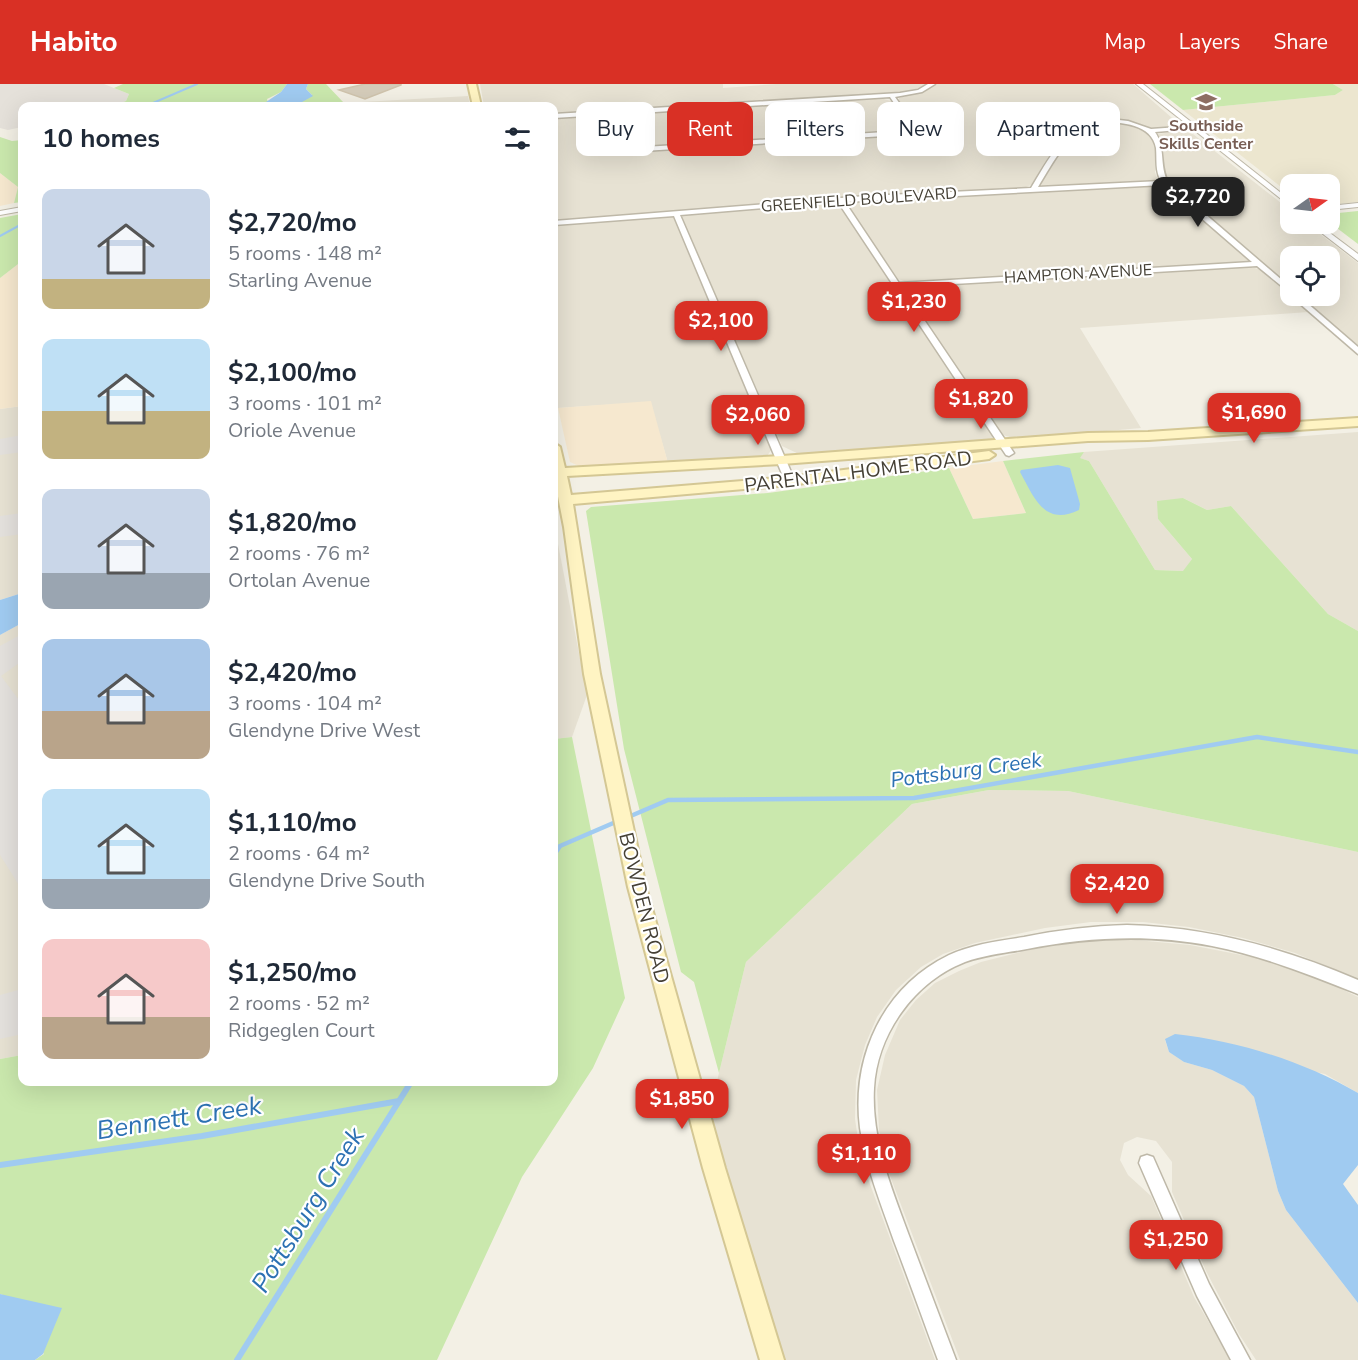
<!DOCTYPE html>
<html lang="en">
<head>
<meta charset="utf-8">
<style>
  body { margin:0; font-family:"Nunito Sans",sans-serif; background:#f6f6f7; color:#1f2937; height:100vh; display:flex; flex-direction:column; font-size:22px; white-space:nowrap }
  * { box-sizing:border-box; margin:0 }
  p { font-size:20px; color:#747a83 }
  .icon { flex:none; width:33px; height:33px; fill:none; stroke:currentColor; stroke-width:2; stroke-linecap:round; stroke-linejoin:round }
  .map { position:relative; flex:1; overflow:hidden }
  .panel { position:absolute; left:18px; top:18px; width:540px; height:984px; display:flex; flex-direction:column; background:#fff; border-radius:12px; box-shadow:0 6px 24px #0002 }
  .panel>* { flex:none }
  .hud { position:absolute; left:576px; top:18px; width:570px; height:54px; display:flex; gap:12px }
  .needle { width:39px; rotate:76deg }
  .controls { position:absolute; left:1280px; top:90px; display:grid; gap:12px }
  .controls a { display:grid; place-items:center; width:60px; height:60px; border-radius:12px; background:#fff; box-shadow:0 6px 24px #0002; font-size:30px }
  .price { position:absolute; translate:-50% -51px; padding:0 14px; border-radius:12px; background:#d93025; color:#fff; font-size:20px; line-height:39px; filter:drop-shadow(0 2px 3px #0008) }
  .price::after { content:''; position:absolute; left:50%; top:36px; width:18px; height:14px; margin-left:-9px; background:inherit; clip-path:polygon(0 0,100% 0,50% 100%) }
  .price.on { background:#222; color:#fff }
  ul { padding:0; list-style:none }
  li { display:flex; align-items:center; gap:18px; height:150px; padding:0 24px }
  li span { display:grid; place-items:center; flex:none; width:168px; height:120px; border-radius:12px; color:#555 }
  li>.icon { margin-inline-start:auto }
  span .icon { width:72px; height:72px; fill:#fffc; stroke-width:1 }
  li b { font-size:26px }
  h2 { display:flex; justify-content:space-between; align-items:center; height:72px; padding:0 24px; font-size:26px }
  .chip { padding:0 21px; border-radius:12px; background:#fff; box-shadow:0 6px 24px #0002; font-size:21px; line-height:54px }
  .chip.on { background:#d93025; color:#fff }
  header { display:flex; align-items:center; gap:36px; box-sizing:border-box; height:84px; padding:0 30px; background:#d93025; color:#fff }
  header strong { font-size:28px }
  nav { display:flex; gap:33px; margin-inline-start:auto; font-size:21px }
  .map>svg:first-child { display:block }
</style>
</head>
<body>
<header>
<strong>Habito</strong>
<nav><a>Map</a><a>Layers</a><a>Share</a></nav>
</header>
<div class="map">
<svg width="1358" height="1276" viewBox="0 0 1358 1276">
  <rect width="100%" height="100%" fill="#f3f0e5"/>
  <g fill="#e7e2d3">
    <polygon points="480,0 723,0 723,4 776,0 928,0 909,8 891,10 554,30 554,22 484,22"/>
    <polygon points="937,0 1133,0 1179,40 1175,43 1154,45 1110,35 1081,38 1068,46 1031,101 1021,105 867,112 554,138 554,33 614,31 617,33 625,61 642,67 905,50 915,48 917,42 899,17 899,14 924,7"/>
    <polygon points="468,12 470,22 278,22 339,22 344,19"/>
    <polygon points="880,14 891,17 908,41 907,45 644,63 633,59 626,33 630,29"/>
    <polygon points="1097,38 1130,41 1145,46 1152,53 1155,62 1155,88 1158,97 1042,102 1040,100 1077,46"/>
    <polygon points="1181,47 1193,50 1290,126 1290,140 1307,140 1358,179 1358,264 1298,212 1329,212 1329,172 1290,172 1290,204 1168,98 1161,81 1162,59 1158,50"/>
    <polygon points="1159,101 1168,104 1251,178 907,198 898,195 847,121 850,117 868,116"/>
    <polygon points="832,118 839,121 993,351 992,355 987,358 801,371 782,362 681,133 687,130"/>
    <polygon points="667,132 674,134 772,365 767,372 759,375 668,379 650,318 558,324 554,308 554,141"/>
    <polygon points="1251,183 1261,186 1309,228 1080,244 1141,344 1016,355 1003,351 906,209 910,202"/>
    <polygon points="22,322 22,509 0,516 0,325"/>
    <polygon points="1358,348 1358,547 1328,530 1231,422 1207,426 1183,414 1158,435 1192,475 1184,487 1155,486 1089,377 1079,374 1084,368"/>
    <polygon points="554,439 587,611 572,653 554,655"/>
    <polygon points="22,539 22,971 0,975 0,551"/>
    <polygon points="989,706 1068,707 1358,768 1358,895 1295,869 1243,854 1189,843 1143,838 1091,838 1045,844 975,859 943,870 921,883 896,906 877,933 865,961 856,996 855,1035 859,1062 867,1092 935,1276 784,1276 709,1030 746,878 912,720"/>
    <polygon points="1125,855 1190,861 1257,874 1321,895 1358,913 1358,1009 1325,990 1165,956 1169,968 1184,978 1212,986 1244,1002 1254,1013 1278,1107 1286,1126 1358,1219 1358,1276 1256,1276 1239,1250 1206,1187 1172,1108 1172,1078 1156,1057 1137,1053 1124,1059 1120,1076 1128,1091 1151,1112 1194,1213 1231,1276 960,1276 887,1084 879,1046 877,1006 885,971 900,936 916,916 935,899 959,887 981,878 1029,866 1083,857"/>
  </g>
  <g fill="#f6e8cf">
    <polygon points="0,89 18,103 14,119 0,122"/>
    <polygon points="22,177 22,322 0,325 0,194"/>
    <polygon points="651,317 668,379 581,383 570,378 558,324"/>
    <polygon points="1003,377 1026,429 973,435 949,384"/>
  </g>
  <polygon fill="#e5e1da" points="0,0 104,0 129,10 126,17 113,22 22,22 22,43 8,46 0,44"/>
  <polygon fill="#ece6cf" points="1333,0 1358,0 1358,118 1329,121 1329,100 1290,100 1290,110 1183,26 1335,11 1343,6"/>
  <g fill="#cae8ad">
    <path d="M123,0H287L281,8L267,15L268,19C284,19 298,20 312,11L306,5L308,0H326L344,19L339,22H113L126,17L129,10L114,4Z"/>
    <polygon points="1150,0 1333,0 1343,6 1335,11 1183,26"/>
    <polygon points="0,53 12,57 22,56 22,118 14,119 18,103 0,89"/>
    <polygon points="1358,127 1358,160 1329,138 1329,130"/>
    <polygon points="22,130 22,177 0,194 0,134"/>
    <polygon points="1084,368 1080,374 1089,377 1155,486 1183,487 1192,475 1158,435 1157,417 1183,414 1207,426 1231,422 1328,530 1358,547 1358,768 1068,707 989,706 912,720 746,878 719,989 694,898 681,888 624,665 586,427 591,423 768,409 949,384 973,435 1026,429 1003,377"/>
    <polygon points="572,653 625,914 593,984 522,1093 437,1276 35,1276 44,1270 3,1211 0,1210 0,975 22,971 22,998 554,998 554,655"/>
  </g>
  <g fill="#e4e1dd">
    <polygon points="22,351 22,368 0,371 0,355"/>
    <polygon points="22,429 22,450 0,453 0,432"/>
    <polygon points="22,550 22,577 1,592 22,620 22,806 0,771 0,562"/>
    <polygon points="22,905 22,950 0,955 0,911"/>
  </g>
  <g fill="#a0cbf1">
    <polygon points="287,0 308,0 306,5 313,12 302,18 266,18 281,8"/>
    <path d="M1058,381L1070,384L1080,420L1079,426C1044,443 1034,413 1020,388L1021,386Z"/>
    <polygon points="22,509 22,539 0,551 0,516"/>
    <path d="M1175,950C1238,957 1303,977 1358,1009V1081L1343,1100L1358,1121V1219L1286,1126L1278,1107L1254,1013L1244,1002L1212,986L1184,978L1169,968L1165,955Z"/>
    <polygon points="0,1210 62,1224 43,1270 35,1276 0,1276"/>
  </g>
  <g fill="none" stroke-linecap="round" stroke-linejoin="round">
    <g stroke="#a0cbf1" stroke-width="2">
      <polyline points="146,22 197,0"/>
      <polyline points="0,152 22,140"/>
    </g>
    <g stroke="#a0cbf1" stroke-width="4.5">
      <polyline points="626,734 668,716 914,714 1257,653 1358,668"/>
      <polyline points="554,771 560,762 618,737"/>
    </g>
    <g stroke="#a0cbf1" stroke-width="6">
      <polyline points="0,1081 202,1052 399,1017"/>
      <polyline points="237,1276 411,998"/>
    </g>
  </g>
  <polygon fill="#d5ccba" stroke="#d0c4ad" stroke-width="1.5" points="365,0 401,0 401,1 365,15 339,6"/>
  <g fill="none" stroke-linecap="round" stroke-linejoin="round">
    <defs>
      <g id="minor">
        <path d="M928,0H935L922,8L895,13L915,41L913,47L901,51L643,67L626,59L617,30L554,34V30L900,9L918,6ZM890,13L909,41L908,45L901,47L644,63L632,58L624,30Z"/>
        <path d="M1101,34L1128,37L1151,45L1193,42V44L1191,45L1155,48C1166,64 1159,82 1168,98L1290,203V209L1257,182L902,203L1014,369L1009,372L1006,371L838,118L680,131L795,397L790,400L785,397L674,132L554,141V137L866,112L1031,104C1048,76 1066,40 1101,34ZM1101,38C1121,38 1152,40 1156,64C1157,76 1155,87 1161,97L1038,103C1053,79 1070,43 1101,38ZM1163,101L1252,178L899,199L845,118Z"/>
        <polygon points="1291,212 1299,212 1358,263 1358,270"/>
        <path d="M1127,841C1208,843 1284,864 1358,896V910C1310,891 1263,872 1212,862C1150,850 1088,853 1027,865C1006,869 985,871 965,878C914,898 877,950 874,1004C871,1057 893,1108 911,1157C926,1197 941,1236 956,1276H938C923,1236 909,1196 894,1157C881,1120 866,1083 860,1044C851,973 883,903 949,871C973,860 998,857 1024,853C1058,846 1092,842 1127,841Z"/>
        <polygon points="1147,1071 1153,1073 1209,1200 1250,1276 1231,1276 1197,1212 1139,1079 1141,1073"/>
      </g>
      <g id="tertiary">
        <polygon points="1136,0 1143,0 1290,116 1290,122"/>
        <polygon points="1358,119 1358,123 1329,126 1329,122"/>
        <polygon points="22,123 22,127 0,131 0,127"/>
        <polygon points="1310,140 1318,140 1358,170 1358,177"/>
      </g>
      <g id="secondary">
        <polygon points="468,0 476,0 481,22 473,22"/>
        <polygon points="1358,334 1358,342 1148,356 1088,357 782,380 567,392 571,411 790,393 989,367 995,371 989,375 790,401 573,420 600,590 646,803 725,1084 784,1276 760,1276 703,1084 628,803 584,590 564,443 554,392 554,359 560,363 565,384 782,372 1088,349 1148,348"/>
      </g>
    </defs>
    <use href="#minor" stroke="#beb8a8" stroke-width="3"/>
    <use href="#tertiary" stroke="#beb8a8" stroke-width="2"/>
    <use href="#secondary" stroke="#d4c794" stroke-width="4"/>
    <use href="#minor" fill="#fff" fill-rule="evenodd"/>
    <use href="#tertiary" fill="#fff" fill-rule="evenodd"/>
    <use href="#secondary" fill="#fff4c3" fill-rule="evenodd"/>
  </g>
  <defs>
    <symbol id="school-bare" viewBox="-9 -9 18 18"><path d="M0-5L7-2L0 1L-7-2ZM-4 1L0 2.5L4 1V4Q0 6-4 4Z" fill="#8d6e63" stroke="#fff" stroke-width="2.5" paint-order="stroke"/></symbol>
  </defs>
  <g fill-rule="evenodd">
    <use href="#school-bare" x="1191" y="3" width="30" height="30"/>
  </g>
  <g text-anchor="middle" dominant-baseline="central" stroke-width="4.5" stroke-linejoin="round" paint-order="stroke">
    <g font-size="16" font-weight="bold" fill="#785e54" stroke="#fff">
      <text x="1206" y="42">Southside<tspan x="1206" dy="18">Skills Center</tspan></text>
    </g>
    <g font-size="16" fill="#454035" stroke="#fff">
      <text transform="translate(859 116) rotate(-4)">GREENFIELD BOULEVARD</text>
      <text transform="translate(1078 190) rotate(-3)">HAMPTON AVENUE</text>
    </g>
    <g font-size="20" fill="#454035" stroke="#fff">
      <text transform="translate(858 388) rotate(-7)">PARENTAL HOME ROAD</text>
      <text transform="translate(644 824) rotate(76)">BOWDEN ROAD</text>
    </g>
    <g font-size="21" font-style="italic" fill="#2c71b3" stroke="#fff">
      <text transform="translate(966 686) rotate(-8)">Pottsburg Creek</text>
    </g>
    <g font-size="26" font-style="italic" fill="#2c71b3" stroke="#fff">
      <text transform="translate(179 1034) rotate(-9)">Bennett Creek</text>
      <text transform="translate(308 1126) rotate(-58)">Pottsburg Creek</text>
    </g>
  </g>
</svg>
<div class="controls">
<a><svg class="needle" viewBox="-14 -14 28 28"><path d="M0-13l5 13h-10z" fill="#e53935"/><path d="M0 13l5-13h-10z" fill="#747a83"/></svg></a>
<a><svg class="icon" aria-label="locate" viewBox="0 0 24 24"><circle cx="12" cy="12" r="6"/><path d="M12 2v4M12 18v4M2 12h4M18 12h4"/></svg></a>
</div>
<b class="price on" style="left:1198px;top:144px">$2,720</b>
<b class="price" style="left:914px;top:249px">$1,230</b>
<b class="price" style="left:721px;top:268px">$2,100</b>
<b class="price" style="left:981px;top:346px">$1,820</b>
<b class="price" style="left:1254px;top:360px">$1,690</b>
<b class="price" style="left:758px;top:362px">$2,060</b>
<b class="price" style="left:1117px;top:831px">$2,420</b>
<b class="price" style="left:682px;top:1046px">$1,850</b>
<b class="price" style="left:864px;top:1101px">$1,110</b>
<b class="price" style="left:1176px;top:1187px">$1,250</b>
<div class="hud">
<a class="chip">Buy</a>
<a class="chip on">Rent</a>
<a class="chip">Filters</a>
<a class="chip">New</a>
<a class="chip">Apartment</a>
</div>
<section class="panel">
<h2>10 homes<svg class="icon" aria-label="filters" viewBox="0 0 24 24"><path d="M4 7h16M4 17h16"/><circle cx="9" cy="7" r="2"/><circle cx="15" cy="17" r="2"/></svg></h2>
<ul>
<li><span style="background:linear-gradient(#c9d6e8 75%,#c2b280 0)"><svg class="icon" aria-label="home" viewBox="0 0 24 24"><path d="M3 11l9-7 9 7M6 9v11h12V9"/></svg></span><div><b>$2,720/mo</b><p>5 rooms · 148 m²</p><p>Starling Avenue</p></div></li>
<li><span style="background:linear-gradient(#bfe0f5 60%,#c2b280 0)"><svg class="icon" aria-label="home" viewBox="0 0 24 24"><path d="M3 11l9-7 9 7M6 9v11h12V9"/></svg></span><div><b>$2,100/mo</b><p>3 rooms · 101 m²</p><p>Oriole Avenue</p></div></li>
<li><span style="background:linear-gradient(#c9d6e8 70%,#9aa5b1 0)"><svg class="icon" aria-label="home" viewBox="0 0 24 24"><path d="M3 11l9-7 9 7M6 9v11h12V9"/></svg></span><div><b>$1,820/mo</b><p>2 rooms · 76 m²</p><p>Ortolan Avenue</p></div></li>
<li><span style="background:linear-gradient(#a9c7e8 60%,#b9a48a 0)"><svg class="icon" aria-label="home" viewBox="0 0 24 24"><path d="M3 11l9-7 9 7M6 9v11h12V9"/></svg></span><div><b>$2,420/mo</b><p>3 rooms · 104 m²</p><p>Glendyne Drive West</p></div></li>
<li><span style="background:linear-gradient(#bfe0f5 75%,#9aa5b1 0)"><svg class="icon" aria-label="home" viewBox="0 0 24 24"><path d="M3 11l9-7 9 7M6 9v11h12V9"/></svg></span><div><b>$1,110/mo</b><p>2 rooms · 64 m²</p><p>Glendyne Drive South</p></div></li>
<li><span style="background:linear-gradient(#f6c9c9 65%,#b9a48a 0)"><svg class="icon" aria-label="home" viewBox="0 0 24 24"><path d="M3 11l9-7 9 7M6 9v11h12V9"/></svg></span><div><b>$1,250/mo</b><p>2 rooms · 52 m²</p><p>Ridgeglen Court</p></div></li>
</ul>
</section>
</div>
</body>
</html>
